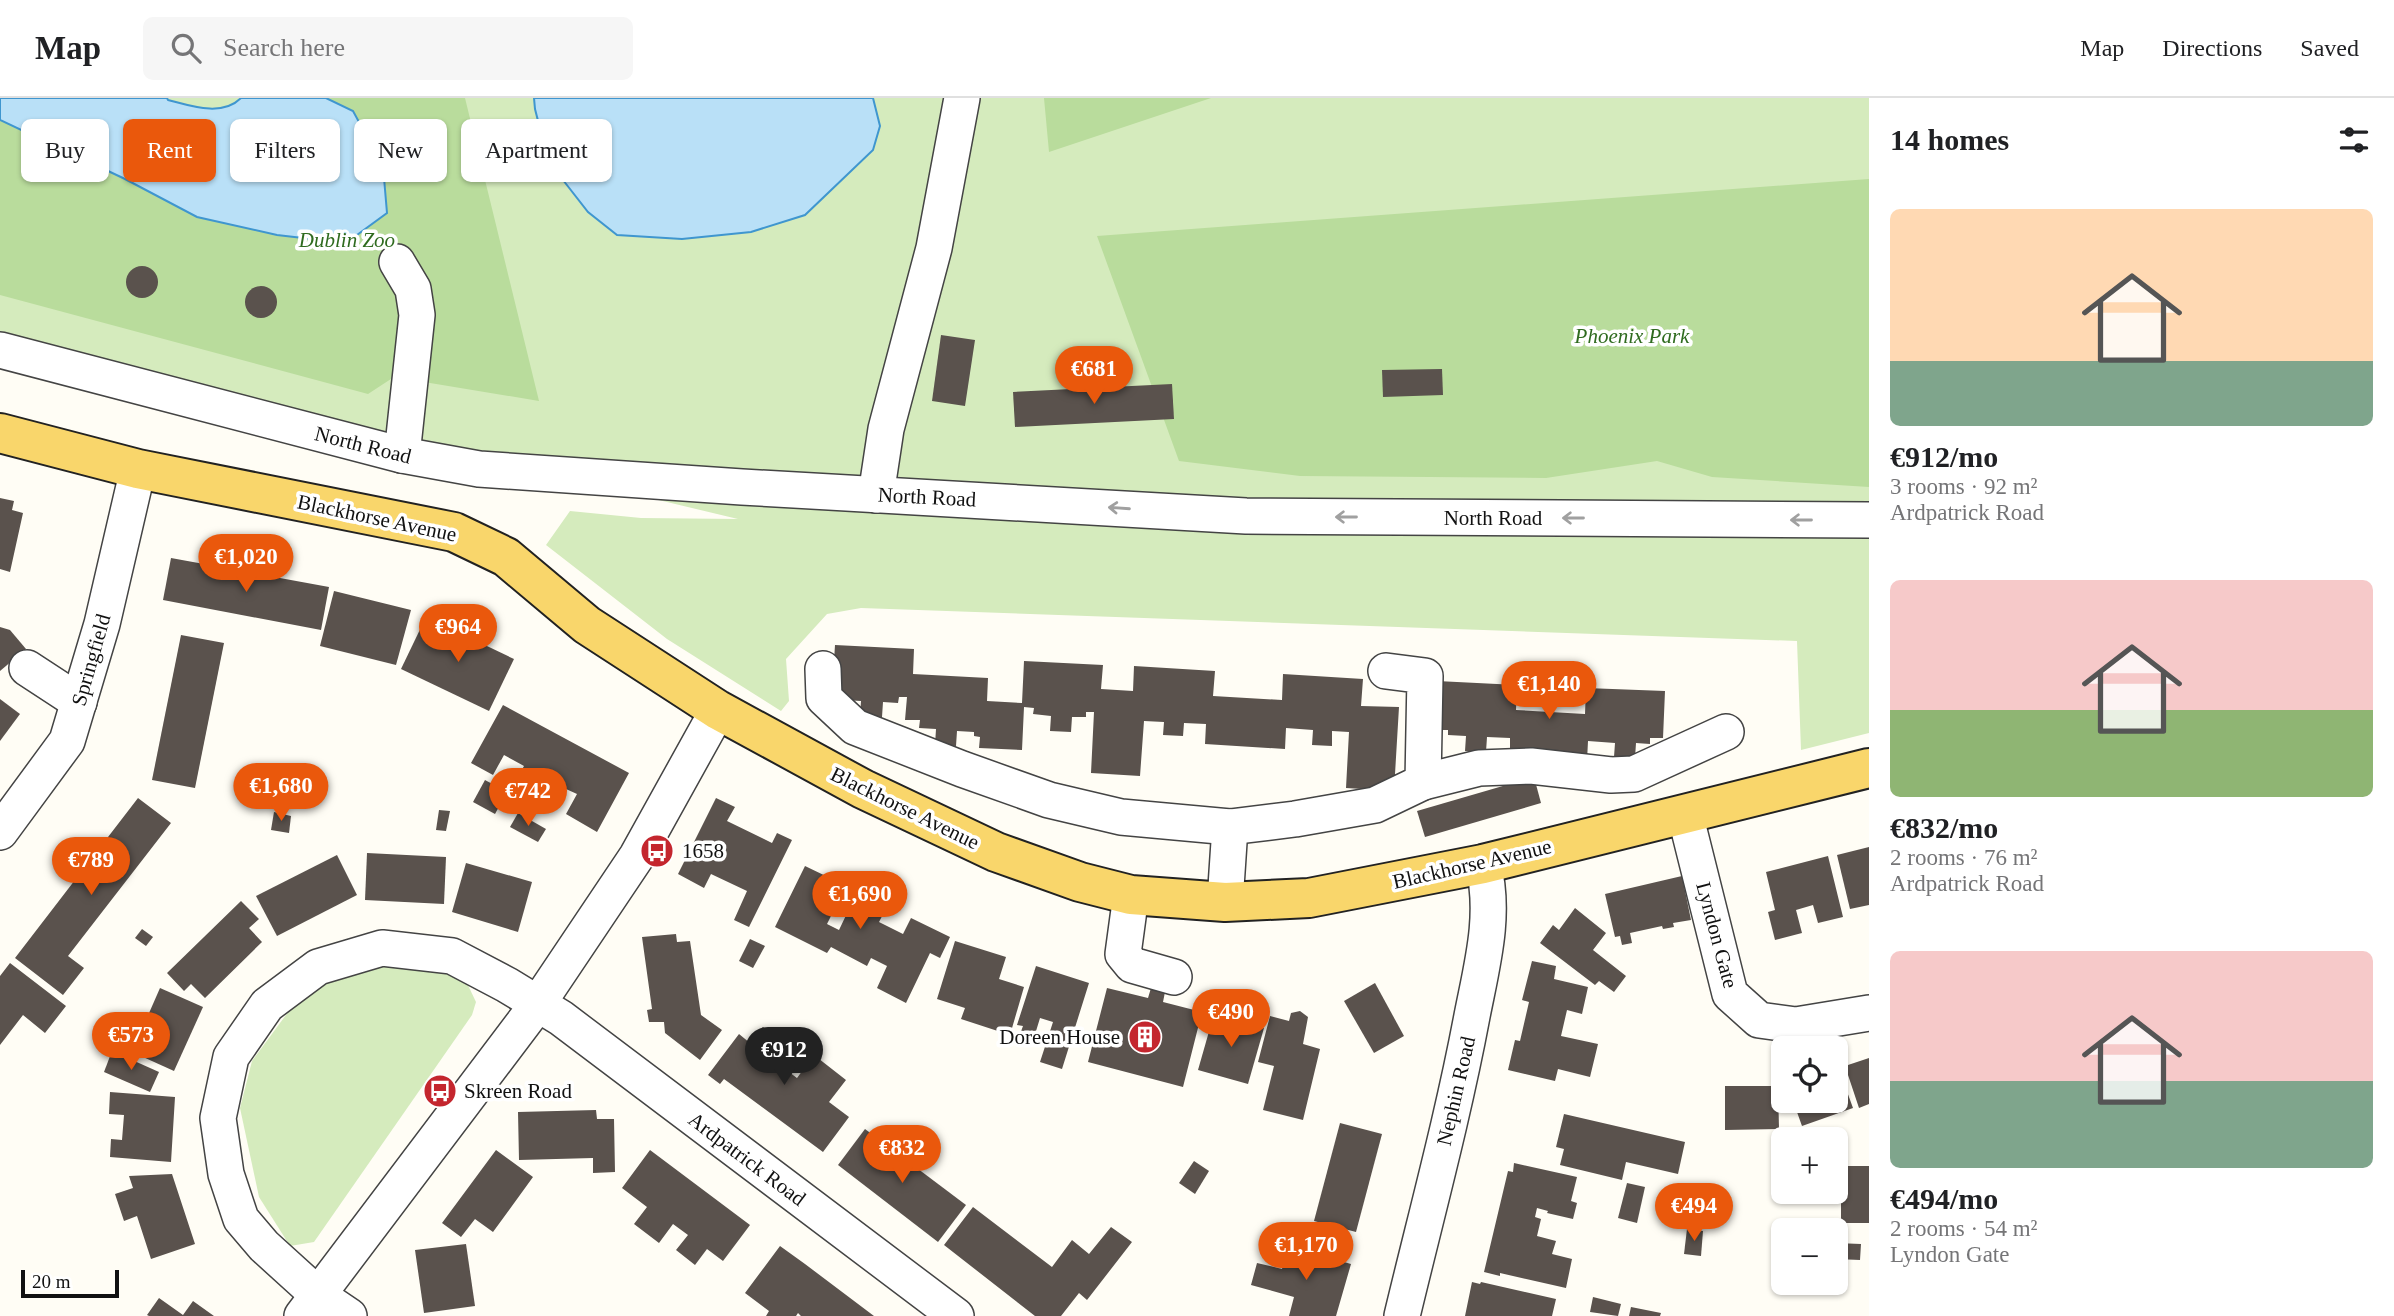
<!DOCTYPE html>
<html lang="en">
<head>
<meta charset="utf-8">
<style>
  body { margin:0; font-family:"Times New Roman",serif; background:#f6f6f6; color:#202124; height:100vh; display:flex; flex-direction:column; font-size:26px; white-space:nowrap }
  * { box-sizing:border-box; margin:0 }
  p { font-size:23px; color:#757577 }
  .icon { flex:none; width:38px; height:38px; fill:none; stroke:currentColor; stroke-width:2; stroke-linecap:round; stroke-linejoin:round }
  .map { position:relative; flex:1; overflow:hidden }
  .panel { display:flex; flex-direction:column; background:#fff; width:525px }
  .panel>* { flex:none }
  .hud { position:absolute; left:21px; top:21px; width:665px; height:63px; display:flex; gap:14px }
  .tools { position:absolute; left:1771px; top:938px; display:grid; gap:14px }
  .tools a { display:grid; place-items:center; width:77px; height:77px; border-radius:10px; background:#fff; box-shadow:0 2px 5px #0004; font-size:35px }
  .scale { position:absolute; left:21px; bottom:18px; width:98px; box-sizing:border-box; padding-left:7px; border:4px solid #111; border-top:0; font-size:19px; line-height:24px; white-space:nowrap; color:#111; -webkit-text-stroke:5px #fff; paint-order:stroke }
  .price { position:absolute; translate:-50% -60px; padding:0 16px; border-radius:24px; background:#ea580c; color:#fff; font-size:23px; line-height:46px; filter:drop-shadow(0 2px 4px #0008) }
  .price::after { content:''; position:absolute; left:50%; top:42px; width:21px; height:16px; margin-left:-10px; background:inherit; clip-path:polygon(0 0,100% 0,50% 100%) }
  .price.selected { background:#222; color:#fff }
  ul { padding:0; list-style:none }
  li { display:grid; align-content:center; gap:14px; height:371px; padding:0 21px }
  li span { display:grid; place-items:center; height:217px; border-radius:10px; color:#555 }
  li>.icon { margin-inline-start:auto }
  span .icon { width:126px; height:126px; fill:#fffc; stroke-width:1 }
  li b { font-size:30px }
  h2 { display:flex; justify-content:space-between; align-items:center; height:84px; padding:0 21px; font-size:30px }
  .pill { padding:0 24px; border-radius:10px; background:#fff; box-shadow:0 2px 5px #0004; font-size:24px; line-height:63px }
  .pill.selected { background:#ea580c; color:#fff }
  header { display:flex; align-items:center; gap:42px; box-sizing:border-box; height:98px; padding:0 35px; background:#fff; border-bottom:2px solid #e0e0e0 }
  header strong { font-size:33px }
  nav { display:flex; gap:38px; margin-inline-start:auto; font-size:24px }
  .search { width:490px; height:63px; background:#f6f6f6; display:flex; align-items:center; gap:18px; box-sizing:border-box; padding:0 24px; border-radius:10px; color:#757577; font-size:26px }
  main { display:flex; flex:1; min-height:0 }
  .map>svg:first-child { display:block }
</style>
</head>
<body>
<header>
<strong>Map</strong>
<div class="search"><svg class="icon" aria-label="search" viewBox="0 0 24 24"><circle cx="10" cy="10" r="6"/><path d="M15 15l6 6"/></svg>Search here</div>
<nav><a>Map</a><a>Directions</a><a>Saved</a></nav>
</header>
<main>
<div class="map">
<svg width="1869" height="1218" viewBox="0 0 1869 1218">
  <rect width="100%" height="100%" fill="#fffdf5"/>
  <g fill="#d5ebbd">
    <polygon points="0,0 1869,0 1869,635 1801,652 1797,543 861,510 827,516 786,561 789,603 781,613 667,541 546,447 570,413 641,420 738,421 131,276 0,251"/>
    <polygon points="424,865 466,883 476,904 472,917 314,1144 290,1148 259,1099 240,1010 252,963 297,902 328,879 362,866"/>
  </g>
  <g fill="#b9dc9c">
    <polygon points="326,0 465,0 539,303 394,279 368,296 0,197 0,22 125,81 197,119 353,13"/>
    <polygon points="1044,0 1211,0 1049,54"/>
    <polygon points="1869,81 1869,389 1712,379 1657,363 1546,380 1300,378 1179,363 1097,138"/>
  </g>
  <g fill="#b9e0f7" stroke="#3f96cf" stroke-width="2">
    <path d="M0,0H167L168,2C191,8 222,19 241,0H326L353,13L383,68L387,115L346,145L277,137L197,119L125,81L0,22Z"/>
    <polygon points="534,0 873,0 880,28 873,52 805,117 751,134 682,141 617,137 588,114 563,82 546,54 535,11"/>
  </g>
  <g fill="#5a524d">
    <circle cx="142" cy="184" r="16"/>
    <circle cx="261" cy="204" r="16"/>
    <polygon points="941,237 975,242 965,308 932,303"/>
    <polygon points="1442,271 1443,297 1383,299 1382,272"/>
    <polygon points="1172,286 1174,321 1015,329 1013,294"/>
    <polygon points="0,400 14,403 12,412 23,415 10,474 0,471"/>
    <polygon points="171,460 329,489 321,532 163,502"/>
    <polygon points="334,493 411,512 396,567 320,548"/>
    <polygon points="426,519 514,561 489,613 401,571"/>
    <polygon points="0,529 10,532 26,551 0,573"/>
    <polygon points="181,537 224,545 195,690 152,682"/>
    <polygon points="835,547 914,551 913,576 988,580 987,603 1022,605 1024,563 1103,567 1101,591 1133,593 1134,568 1215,573 1213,598 1282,602 1283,576 1363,581 1361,608 1399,609 1394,693 1346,690 1349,634 1332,633 1332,648 1312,647 1313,632 1286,630 1285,651 1205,646 1206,626 1184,625 1183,638 1163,637 1164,624 1144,623 1140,678 1091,675 1094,614 1086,614 1086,619 1072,619 1071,634 1050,633 1051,618 1033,616 1034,610 1024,609 1022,652 979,650 980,639 974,638 974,634 957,633 956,648 935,647 936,631 919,630 920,622 905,622 907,599 899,599 898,605 883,604 882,619 860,618 861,603 844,602 845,596 832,595"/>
    <polygon points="1437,583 1517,587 1516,612 1585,616 1586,590 1665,593 1663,640 1650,640 1650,646 1636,645 1635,660 1614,659 1615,645 1588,643 1587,663 1510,660 1510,640 1487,639 1486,654 1465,653 1466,638 1448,637 1448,632 1435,632"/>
    <polygon points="0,601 20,616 0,643"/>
    <polygon points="503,607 629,675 597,734 566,716 577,696 566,691 554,713 512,690 524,668 504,657 493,677 471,665"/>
    <polygon points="1534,679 1541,705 1425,739 1417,713"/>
    <polygon points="485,682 507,694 495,716 473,704"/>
    <polygon points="138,700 171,725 68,858 84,870 63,897 15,860"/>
    <polygon points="716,700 735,709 727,723 772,745 777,735 792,742 749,829 734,822 747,793 711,776 704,790 678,776"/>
    <polygon points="439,712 450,713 446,733 436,732"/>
    <polygon points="274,714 291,718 289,735 271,732"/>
    <polygon points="518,715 546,731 538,744 510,729"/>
    <polygon points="1869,749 1869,807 1850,811 1837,757"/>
    <polygon points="367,755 446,759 444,806 365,802"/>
    <polygon points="337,757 357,797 277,838 256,798"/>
    <polygon points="1828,758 1843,819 1818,825 1813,807 1796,812 1802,835 1775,842 1768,814 1775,812 1766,774"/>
    <polygon points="466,765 532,784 518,834 452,814"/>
    <polygon points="805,768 832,781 834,777 844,782 842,786 846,788 827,826 839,832 860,788 890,803 879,824 903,836 911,820 950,839 940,860 930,855 906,905 877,890 887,868 871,860 867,868 831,849 827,855 775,829"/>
    <polygon points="1682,778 1691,822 1673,825 1674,829 1663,831 1662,828 1630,835 1632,845 1622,847 1620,838 1615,839 1605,796"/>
    <polygon points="241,803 259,821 249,830 262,844 205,900 191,886 184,893 167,875"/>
    <polygon points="1575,810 1606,835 1593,852 1626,878 1614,894 1599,883 1595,887 1540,845 1553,827 1559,832"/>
    <polygon points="142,831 153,839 146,848 135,840"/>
    <polygon points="676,836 677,844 690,843 701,917 722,932 700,962 665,935 664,924 649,924 647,912 652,911 642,839"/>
    <polygon points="750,841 765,848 753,870 739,863"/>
    <polygon points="955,843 1006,859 999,881 1024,889 1010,937 961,921 965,910 937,901"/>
    <polygon points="1532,863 1556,868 1554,881 1588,889 1582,916 1567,912 1561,938 1598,946 1590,979 1558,971 1555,983 1508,972 1515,942 1520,943 1529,904 1522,902"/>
    <polygon points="10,865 66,908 45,935 23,917 0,947 0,878"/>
    <polygon points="1036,868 1089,885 1062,971 1040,964 1053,924 1040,920 1033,943 1019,939 1023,928 1017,927"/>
    <polygon points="1375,885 1404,938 1374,955 1344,903"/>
    <polygon points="160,890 203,909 174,973 132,954"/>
    <polygon points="1107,890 1148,900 1151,890 1165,894 1163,904 1202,914 1183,989 1088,964"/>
    <polygon points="1300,913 1308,919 1303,946 1320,951 1303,1022 1263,1012 1274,968 1258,964 1270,918 1289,923 1291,915"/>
    <polygon points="1214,916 1264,930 1248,986 1198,972"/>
    <polygon points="763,929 786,946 774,963 797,980 814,957 846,982 829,1004 849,1019 823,1054 724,981 720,986 708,977 739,936 750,945 754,935"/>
    <polygon points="112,953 159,974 150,994 104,974"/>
    <polygon points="1869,960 1869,1006 1859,1010 1845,968"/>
    <polygon points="1838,969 1853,1010 1802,1028 1793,1003 1836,1003 1836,970"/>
    <polygon points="1725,988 1778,988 1779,1031 1725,1032"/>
    <polygon points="110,994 175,999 171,1064 110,1059 111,1041 122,1042 124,1017 109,1016"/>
    <polygon points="596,1012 597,1021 614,1021 615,1074 593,1075 593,1060 519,1062 518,1014"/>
    <polygon points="1564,1016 1685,1044 1678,1076 1626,1064 1622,1082 1560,1067 1564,1051 1556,1049"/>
    <polygon points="1340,1025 1382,1036 1356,1134 1314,1123"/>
    <polygon points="865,1031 966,1107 938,1144 838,1067"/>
    <polygon points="496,1052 533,1079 493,1134 475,1121 461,1139 442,1125"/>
    <polygon points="650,1052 750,1127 723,1163 707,1151 695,1167 676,1152 688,1137 673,1126 659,1145 634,1126 647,1109 622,1090"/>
    <polygon points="1194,1063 1209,1073 1195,1096 1179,1085"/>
    <polygon points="1514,1065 1577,1079 1571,1103 1577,1105 1573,1121 1547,1115 1548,1113 1537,1110 1535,1119 1541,1121 1537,1138 1556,1143 1552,1156 1572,1161 1566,1190 1500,1175 1500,1178 1484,1174 1508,1073 1513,1074"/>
    <rect x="1841" y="1068" width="28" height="57"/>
    <polygon points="172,1076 195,1146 151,1161 137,1118 124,1123 115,1096 133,1090 129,1078"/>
    <polygon points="1627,1085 1645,1089 1637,1125 1618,1120"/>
    <polygon points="973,1109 1052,1169 1072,1142 1089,1156 1111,1129 1132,1144 1087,1202 1079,1195 1061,1218 1035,1218 944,1147"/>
    <polygon points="1687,1131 1703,1133 1701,1158 1684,1156"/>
    <polygon points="1836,1145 1861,1146 1860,1162 1836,1161"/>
    <polygon points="466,1146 475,1208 424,1215 415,1152"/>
    <polygon points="780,1148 805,1166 874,1218 801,1218 798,1215 796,1218 766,1218 769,1213 745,1195"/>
    <polygon points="1288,1148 1351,1166 1336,1218 1289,1218 1294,1199 1251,1187 1257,1165 1282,1171"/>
    <polygon points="1472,1184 1480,1186 1481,1184 1556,1201 1552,1218 1465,1218"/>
    <polygon points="1593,1199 1621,1206 1618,1218 1590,1214"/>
    <polygon points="159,1200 183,1217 193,1203 214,1218 149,1218 147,1217"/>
    <polygon points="1631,1209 1661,1215 1660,1218 1629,1218"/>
  </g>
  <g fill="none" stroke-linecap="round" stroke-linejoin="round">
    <defs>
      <g id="minor">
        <polyline points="397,164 413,191 417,217 402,357"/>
        <polyline points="0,252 402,357 479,371 742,389 1246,418 1869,422"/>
        <polyline points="876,397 886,331 934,150 962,0"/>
        <polyline points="27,570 79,604"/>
        <polyline points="823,571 824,600 855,629 962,671 1049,702 1121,719 1230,729 1295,721 1375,707 1423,684 1425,578 1386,573"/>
        <polyline points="1423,684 1479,670 1531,668 1611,677 1634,676 1726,634"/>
        <polyline points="1685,716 1730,896 1759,922 1796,927 1869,915"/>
        <polyline points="0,734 67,643 102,526 138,371"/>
        <polyline points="1131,797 1123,856 1132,867 1174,879"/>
        <polyline points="1225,804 1230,729"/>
        <polyline points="302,1218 537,907 637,758 718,612"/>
        <polyline points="349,1218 318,1197 264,1148 241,1121 226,1076 218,1020 231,959 267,907 318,869 382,850 452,858 507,887 561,920 956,1218"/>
        <path d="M1402,1218C1426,1118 1453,1019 1472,918C1482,867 1496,817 1483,766"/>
      </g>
      <polyline id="major" points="0,335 138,371 454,434 506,459 587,527 718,612 863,691 996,754 1080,784 1131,797 1225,804 1309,800 1483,766 1869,670"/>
    </defs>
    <use href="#minor" stroke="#444" stroke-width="38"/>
    <use href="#major" stroke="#222" stroke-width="42"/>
    <use href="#minor" stroke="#fff" stroke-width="35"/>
    <use href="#major" stroke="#f9d66b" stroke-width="38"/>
  </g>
  <defs><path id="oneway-shaft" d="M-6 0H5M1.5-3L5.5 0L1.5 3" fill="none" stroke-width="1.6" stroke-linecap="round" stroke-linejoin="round" transform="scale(1.75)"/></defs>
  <g stroke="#a0a0a0">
    <use href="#oneway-shaft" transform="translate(1119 410) rotate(-176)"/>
    <use href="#oneway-shaft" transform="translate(1346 419) rotate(-180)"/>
    <use href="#oneway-shaft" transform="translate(1573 420) rotate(-180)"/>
    <use href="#oneway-shaft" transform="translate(1801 422) rotate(-180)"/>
  </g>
  <defs>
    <symbol id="bus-disc" viewBox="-11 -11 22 22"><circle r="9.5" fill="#c4262e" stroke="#fff"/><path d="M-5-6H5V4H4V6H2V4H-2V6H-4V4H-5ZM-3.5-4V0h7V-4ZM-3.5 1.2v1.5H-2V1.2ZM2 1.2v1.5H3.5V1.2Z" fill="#fff"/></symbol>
    <symbol id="building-disc" viewBox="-11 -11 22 22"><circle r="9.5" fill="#c4262e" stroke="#fff"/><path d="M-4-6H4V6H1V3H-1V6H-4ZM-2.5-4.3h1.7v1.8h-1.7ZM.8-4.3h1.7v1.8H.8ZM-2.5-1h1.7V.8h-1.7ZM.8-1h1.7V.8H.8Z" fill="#fff"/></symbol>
  </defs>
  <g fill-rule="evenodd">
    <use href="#bus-disc" x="638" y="734" width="38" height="38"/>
    <use href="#building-disc" x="1126" y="920" width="38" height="38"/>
    <use href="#bus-disc" x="421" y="974" width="38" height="38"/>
  </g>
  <g text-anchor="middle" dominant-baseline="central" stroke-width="7" stroke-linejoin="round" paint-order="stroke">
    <g font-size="21" font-style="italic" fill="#2f6b1f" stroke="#fff">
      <text x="347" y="142">Dublin Zoo</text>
      <text x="1632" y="238">Phoenix Park</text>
    </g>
    <g font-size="21" fill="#111" stroke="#fff">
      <text transform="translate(363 347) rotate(14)">North Road</text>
      <text transform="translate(927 399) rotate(3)">North Road</text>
      <text transform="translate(377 420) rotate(12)">Blackhorse Avenue</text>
      <text x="1493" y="420">North Road</text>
      <text transform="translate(91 562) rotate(-74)">Springfield</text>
      <text transform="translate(905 710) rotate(26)">Blackhorse Avenue</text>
      <text transform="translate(1472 766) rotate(-13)">Blackhorse Avenue</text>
      <text transform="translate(1717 837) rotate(75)">Lyndon Gate</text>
      <text transform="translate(1456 993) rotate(-77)">Nephin Road</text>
      <text transform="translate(747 1061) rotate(37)">Ardpatrick Road</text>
    </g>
    <g font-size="21" fill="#111" stroke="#fff" text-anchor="start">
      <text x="682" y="753">1658</text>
      <text x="1120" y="939" text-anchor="end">Doreen House</text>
      <text x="464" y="993">Skreen Road</text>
    </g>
  </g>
</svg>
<div class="tools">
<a><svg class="icon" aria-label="locate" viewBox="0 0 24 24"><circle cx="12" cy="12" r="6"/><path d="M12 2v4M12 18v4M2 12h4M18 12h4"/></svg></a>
<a>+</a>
<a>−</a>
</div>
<div class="scale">20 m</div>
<b class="price" style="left:1094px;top:308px">€681</b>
<b class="price" style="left:246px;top:496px">€1,020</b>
<b class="price" style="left:458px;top:566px">€964</b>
<b class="price" style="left:1549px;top:623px">€1,140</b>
<b class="price" style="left:281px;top:725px">€1,680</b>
<b class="price" style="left:528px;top:730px">€742</b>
<b class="price" style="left:91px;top:799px">€789</b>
<b class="price" style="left:860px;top:833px">€1,690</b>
<b class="price" style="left:1231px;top:951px">€490</b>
<b class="price" style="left:131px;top:974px">€573</b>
<b class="price selected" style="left:784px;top:989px">€912</b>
<b class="price" style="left:902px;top:1087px">€832</b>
<b class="price" style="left:1694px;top:1145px">€494</b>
<b class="price" style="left:1306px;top:1184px">€1,170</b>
<div class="hud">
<a class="pill">Buy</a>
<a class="pill selected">Rent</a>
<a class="pill">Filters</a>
<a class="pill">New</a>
<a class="pill">Apartment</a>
</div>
</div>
<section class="panel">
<h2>14 homes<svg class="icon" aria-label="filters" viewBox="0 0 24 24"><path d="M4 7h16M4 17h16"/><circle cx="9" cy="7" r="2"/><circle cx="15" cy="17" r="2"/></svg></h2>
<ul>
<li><span style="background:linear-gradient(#ffd9b3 70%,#7fa58c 0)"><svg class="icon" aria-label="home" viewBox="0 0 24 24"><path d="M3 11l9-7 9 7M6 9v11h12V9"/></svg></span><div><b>€912/mo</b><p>3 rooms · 92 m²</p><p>Ardpatrick Road</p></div></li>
<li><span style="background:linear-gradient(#f6c9c9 60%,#8fb573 0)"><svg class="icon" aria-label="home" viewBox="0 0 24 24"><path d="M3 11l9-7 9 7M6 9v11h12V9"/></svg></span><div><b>€832/mo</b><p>2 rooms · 76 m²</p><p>Ardpatrick Road</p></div></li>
<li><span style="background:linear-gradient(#f6c9c9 60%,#7fa58c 0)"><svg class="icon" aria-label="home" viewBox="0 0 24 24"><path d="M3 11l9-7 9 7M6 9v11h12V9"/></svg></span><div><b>€494/mo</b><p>2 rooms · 54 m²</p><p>Lyndon Gate</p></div></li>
</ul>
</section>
</main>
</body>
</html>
